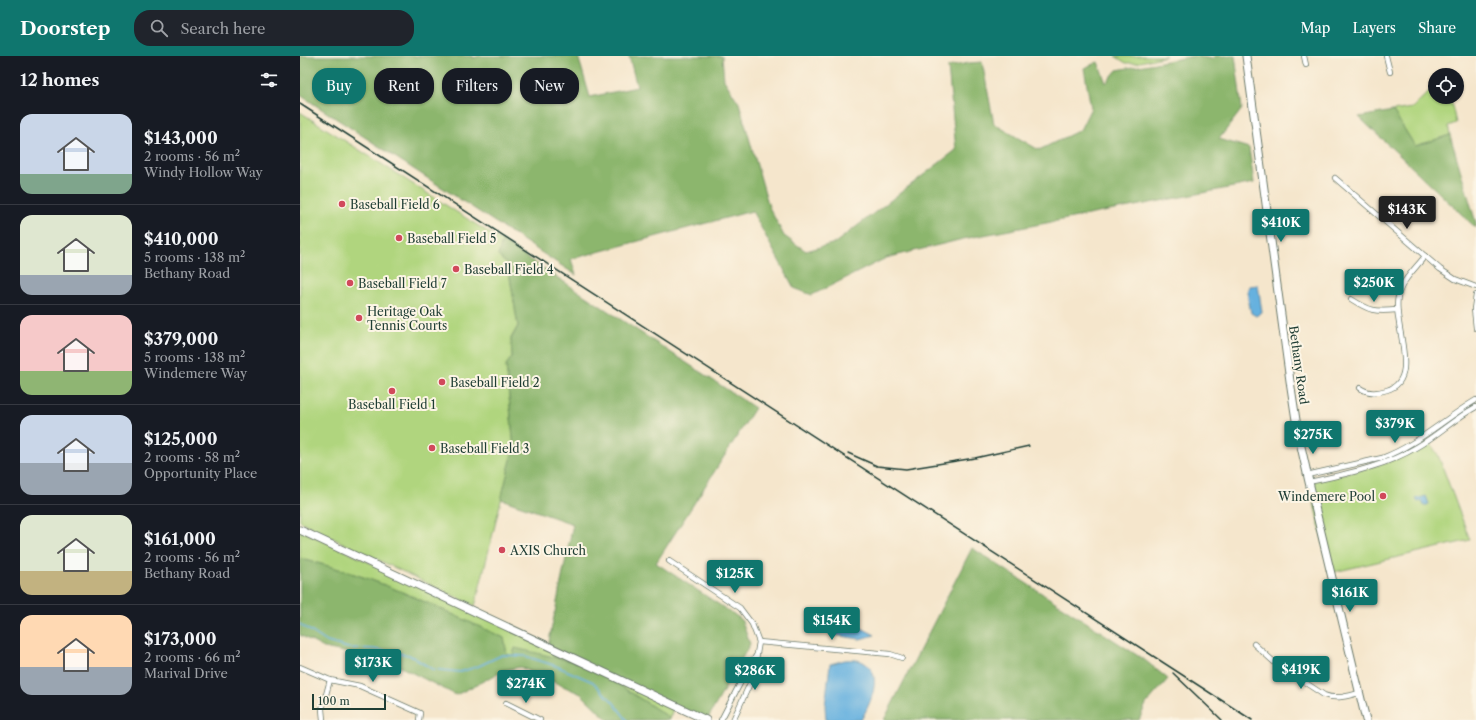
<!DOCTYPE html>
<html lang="en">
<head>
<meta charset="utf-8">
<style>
  body { margin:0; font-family:"Libre Caslon Text",serif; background:#20242c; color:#f1f3f6; height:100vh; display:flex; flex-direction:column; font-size:15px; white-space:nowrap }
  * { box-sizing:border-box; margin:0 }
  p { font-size:13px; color:#9ea1a6 }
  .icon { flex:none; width:22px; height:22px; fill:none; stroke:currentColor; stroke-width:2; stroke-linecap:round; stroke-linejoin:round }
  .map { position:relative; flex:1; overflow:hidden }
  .details { display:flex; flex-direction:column; background:#171b24; width:300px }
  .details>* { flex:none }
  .guide { position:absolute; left:12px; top:12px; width:380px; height:36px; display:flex; gap:8px }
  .controls { position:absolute; left:1128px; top:12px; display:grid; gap:8px }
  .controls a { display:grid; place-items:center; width:36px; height:36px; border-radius:50%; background:#171b24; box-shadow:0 1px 3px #0004; font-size:20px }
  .scale { position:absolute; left:12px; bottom:10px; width:74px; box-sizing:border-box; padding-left:4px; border:2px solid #1f3d34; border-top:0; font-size:11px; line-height:14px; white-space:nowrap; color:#1f3d34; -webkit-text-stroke:3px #fcf5e5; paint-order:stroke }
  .price { position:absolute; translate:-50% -34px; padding:0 9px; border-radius:4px; background:#0f766e; color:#fff; font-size:13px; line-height:26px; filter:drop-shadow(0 1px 2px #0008) }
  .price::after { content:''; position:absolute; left:50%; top:24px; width:12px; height:9px; margin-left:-6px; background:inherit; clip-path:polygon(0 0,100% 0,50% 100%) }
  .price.current { background:#222; color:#fff }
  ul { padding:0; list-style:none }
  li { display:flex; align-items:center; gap:12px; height:100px; padding:0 20px }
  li+li { border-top:1px solid #363941 }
  li span { display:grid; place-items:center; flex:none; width:112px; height:80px; border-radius:12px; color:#555 }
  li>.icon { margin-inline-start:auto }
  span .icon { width:48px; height:48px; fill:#fffc; stroke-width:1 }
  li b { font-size:17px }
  h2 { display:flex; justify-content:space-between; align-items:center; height:48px; padding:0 20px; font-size:17px }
  .tag { padding:0 14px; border-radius:16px; background:#171b24; box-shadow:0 1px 3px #0004; font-size:14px; line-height:36px }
  .tag.current { background:#0f766e; color:#fff }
  header { display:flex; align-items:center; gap:24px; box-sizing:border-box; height:56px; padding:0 20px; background:#0f766e; color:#fff }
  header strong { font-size:19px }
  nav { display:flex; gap:22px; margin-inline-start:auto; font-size:14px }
  .search { width:280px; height:36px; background:#20242c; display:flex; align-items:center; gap:10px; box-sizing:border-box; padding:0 14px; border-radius:16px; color:#9ea1a6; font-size:15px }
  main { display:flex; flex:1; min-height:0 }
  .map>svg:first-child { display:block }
</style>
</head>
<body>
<header>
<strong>Doorstep</strong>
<div class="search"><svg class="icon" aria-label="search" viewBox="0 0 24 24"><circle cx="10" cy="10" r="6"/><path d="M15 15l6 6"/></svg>Search here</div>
<nav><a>Map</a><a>Layers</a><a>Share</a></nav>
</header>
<main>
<section class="details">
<h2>12 homes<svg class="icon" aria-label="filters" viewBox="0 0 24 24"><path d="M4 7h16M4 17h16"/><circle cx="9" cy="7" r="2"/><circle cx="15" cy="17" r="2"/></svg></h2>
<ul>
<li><span style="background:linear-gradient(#c9d6e8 75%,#7fa58c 0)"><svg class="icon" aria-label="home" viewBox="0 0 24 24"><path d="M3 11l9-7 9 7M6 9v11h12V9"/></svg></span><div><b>$143,000</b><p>2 rooms · 56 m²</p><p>Windy Hollow Way</p></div></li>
<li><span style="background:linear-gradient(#dfe7d0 75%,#9aa5b1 0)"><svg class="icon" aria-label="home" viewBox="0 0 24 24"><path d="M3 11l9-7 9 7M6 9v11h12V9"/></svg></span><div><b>$410,000</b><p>5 rooms · 138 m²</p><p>Bethany Road</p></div></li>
<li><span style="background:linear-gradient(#f6c9c9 70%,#8fb573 0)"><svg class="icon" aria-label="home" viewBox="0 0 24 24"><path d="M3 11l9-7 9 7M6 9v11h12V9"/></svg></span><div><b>$379,000</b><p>5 rooms · 138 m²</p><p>Windemere Way</p></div></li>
<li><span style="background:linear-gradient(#c9d6e8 60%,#9aa5b1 0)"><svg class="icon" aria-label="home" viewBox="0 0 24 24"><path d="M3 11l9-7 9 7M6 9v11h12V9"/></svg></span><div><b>$125,000</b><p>2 rooms · 58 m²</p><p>Opportunity Place</p></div></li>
<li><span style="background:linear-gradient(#dfe7d0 70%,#c2b280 0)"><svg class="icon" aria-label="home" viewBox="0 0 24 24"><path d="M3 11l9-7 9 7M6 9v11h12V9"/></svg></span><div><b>$161,000</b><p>2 rooms · 56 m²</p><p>Bethany Road</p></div></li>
<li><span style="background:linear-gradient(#ffd9b3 65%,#9aa5b1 0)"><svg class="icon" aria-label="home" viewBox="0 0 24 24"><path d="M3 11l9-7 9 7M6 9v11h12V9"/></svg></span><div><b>$173,000</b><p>2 rooms · 66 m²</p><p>Marival Drive</p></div></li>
</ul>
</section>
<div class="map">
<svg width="1176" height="664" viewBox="0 0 1176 664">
  <rect width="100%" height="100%" fill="#fcf5e5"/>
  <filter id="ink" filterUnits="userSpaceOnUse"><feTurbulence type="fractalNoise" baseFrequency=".025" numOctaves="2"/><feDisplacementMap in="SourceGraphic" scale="8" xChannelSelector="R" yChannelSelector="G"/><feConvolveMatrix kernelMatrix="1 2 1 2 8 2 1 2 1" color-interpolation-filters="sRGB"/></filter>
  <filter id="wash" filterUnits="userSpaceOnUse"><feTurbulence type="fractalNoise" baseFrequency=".012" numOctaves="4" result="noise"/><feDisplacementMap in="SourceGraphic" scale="16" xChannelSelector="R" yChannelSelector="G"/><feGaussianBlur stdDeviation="0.9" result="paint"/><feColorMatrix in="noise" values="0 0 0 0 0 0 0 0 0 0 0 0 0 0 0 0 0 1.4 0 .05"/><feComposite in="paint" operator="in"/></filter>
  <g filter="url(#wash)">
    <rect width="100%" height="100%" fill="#f5e6cc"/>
    <g fill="#b0d57e" stroke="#688959">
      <polygon points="815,0 866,0 836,7 826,7"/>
      <polygon points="1135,30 1135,41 1150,41 1156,67 1148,70 1150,79 1115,90 1093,55 1112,52"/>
      <polygon points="0,56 202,185 198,200 208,209 218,270 211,282 212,301 206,309 214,392 175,550 24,478 0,465"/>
      <polygon points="1128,384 1138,399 1170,484 1030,517 1009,426 1086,407"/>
      <path d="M0,474L374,649L370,662L287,608L215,593L213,599H207L204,582C138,552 71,518 0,503Z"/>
    </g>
    <g fill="#8cb66d" stroke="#567a50">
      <polygon points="0,0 173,0 173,2 180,0 278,0 290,41 337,31 329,0 422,0 424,24 439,47 469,151 484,180 506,195 535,187 656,94 648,11 669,7 682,6 694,68 739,94 780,74 791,52 784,12 798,6 806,27 817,14 894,0 913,3 915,0 935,0 942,53 919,83 949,92 954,127 663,183 586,202 512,239 494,232 452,155 271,203 276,219 0,39"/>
      <polygon points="1093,55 1115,90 1150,79 1176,167 1176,172 1059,61"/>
      <path d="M202,185L455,352L356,507L441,563L450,588L407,664L290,610L370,662V664H308L281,638L220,611L205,614L156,639L99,610L81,607L59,599L24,592L0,579V503C71,518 138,552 204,582L207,599H213L215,592L284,608L248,590L273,468L201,443L214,392L206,309L212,301L211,283L218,270L208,209L198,200Z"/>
      <polygon points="672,492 846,605 868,623 846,648 839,664 584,664"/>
    </g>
    <g fill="#66b1df" stroke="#42778a">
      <polygon points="958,229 962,256 956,260 951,257 947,236 949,230"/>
      <polygon points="1126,440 1129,448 1124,450 1122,445 1118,446 1116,443"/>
      <polygon points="542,562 575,579 560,583 535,579"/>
      <path d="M545,604C550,604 558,603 563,606C585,618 570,648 561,664H526L525,650L530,608Z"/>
    </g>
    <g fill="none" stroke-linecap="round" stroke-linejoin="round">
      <polyline stroke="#66b1df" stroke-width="1.5" points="0,568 27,586 48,592 73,593 109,599 132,613 160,616 179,610 202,599 225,600 256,610 293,626 313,646 327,664"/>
    </g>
  </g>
  <g filter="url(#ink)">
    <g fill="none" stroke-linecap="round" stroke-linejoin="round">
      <defs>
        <g id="minor">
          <polyline points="1004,0 1006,9"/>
          <polyline points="1086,0 1090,16"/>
          <polyline points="1035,122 1140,213 1155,223 1176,231"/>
          <polyline points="1176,239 1174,253 1176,272"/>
          <path d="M1051,243C1070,255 1074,256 1097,254"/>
          <path d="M1060,332C1069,338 1077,337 1087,334C1122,324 1092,267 1098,241C1101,225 1115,213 1125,200"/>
          <path d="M1007,419L1082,402C1117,389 1144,363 1176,344"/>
          <path d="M1009,426C1046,418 1084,411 1117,391C1138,379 1155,362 1176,351"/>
          <polyline points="369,505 440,552 452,568 459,586 453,621 433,664"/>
          <polyline points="459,586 590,598 602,602"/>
          <path d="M954,588L974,606L1024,639C1036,644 1047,640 1059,637"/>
          <polyline points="0,611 30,624 60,630 120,657 119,664"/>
          <polyline points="206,647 240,664"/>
          <polyline points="23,664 22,653 30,624"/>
          <polyline points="421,664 448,612 456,600"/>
        </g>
        <polyline id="secondary" points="946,0 990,325 998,377 1009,426 1066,664"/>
        <polyline id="primary" points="0,474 406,664"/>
      </defs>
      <use href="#minor" stroke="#6a7869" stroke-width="6"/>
      <use href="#secondary" stroke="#6a7869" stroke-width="9"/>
      <use href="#primary" stroke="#6a7869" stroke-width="9"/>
      <use href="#minor" stroke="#fff" stroke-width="4.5"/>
      <use href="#secondary" stroke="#fff" stroke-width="7"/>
      <use href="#primary" stroke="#fff" stroke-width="7"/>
      <g stroke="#1f3d34" stroke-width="1.5">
        <polyline points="0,48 952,664"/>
        <polyline points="548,397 577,410 606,413 675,402 729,390"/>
        <polyline points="873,617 922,664"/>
      </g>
    </g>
  </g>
  <g fill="#d1495b" stroke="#fcf5e5" stroke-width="1.5">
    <circle cx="42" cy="148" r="4"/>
    <circle cx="99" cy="182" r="4"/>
    <circle cx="156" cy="213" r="4"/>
    <circle cx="50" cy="227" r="4"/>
    <circle cx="59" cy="262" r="4"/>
    <circle cx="142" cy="326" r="4"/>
    <circle cx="92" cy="335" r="4"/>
    <circle cx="132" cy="392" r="4"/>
    <circle cx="1083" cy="440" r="4"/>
    <circle cx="202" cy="494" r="4"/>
  </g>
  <g text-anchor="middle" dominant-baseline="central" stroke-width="4" stroke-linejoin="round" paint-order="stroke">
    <g font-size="12" fill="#1f3d34" stroke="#fcf5e5" text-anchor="start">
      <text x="50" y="148">Baseball Field 6</text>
      <text x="107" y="182">Baseball Field 5</text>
      <text x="164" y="213">Baseball Field 4</text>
      <text x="58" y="227">Baseball Field 7</text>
      <text x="67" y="255">Heritage Oak<tspan x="67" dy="14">Tennis Courts</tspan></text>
      <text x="150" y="326">Baseball Field 2</text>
      <text x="92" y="348" text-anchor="middle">Baseball Field 1</text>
      <text x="140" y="392">Baseball Field 3</text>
      <text x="1075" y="440" text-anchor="end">Windemere Pool</text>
      <text x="210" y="494">AXIS Church</text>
    </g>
    <g font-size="12" fill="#1f3d34" stroke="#fcf5e5">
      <text transform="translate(999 309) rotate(82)">Bethany Road</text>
    </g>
  </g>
</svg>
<div class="controls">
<a><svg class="icon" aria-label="locate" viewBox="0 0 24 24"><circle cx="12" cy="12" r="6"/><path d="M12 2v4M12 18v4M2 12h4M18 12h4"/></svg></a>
</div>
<div class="scale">100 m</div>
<b class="price current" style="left:1107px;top:174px">$143K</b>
<b class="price" style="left:981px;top:187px">$410K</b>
<b class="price" style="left:1074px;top:247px">$250K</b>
<b class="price" style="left:1095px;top:388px">$379K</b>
<b class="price" style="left:1013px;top:399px">$275K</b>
<b class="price" style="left:435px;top:538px">$125K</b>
<b class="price" style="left:1050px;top:557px">$161K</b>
<b class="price" style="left:532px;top:585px">$154K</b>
<b class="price" style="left:73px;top:627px">$173K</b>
<b class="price" style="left:1001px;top:634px">$419K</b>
<b class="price" style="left:455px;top:635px">$286K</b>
<b class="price" style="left:226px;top:648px">$274K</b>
<div class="guide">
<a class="tag current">Buy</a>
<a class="tag">Rent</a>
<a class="tag">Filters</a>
<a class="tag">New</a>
</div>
</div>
</main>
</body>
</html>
